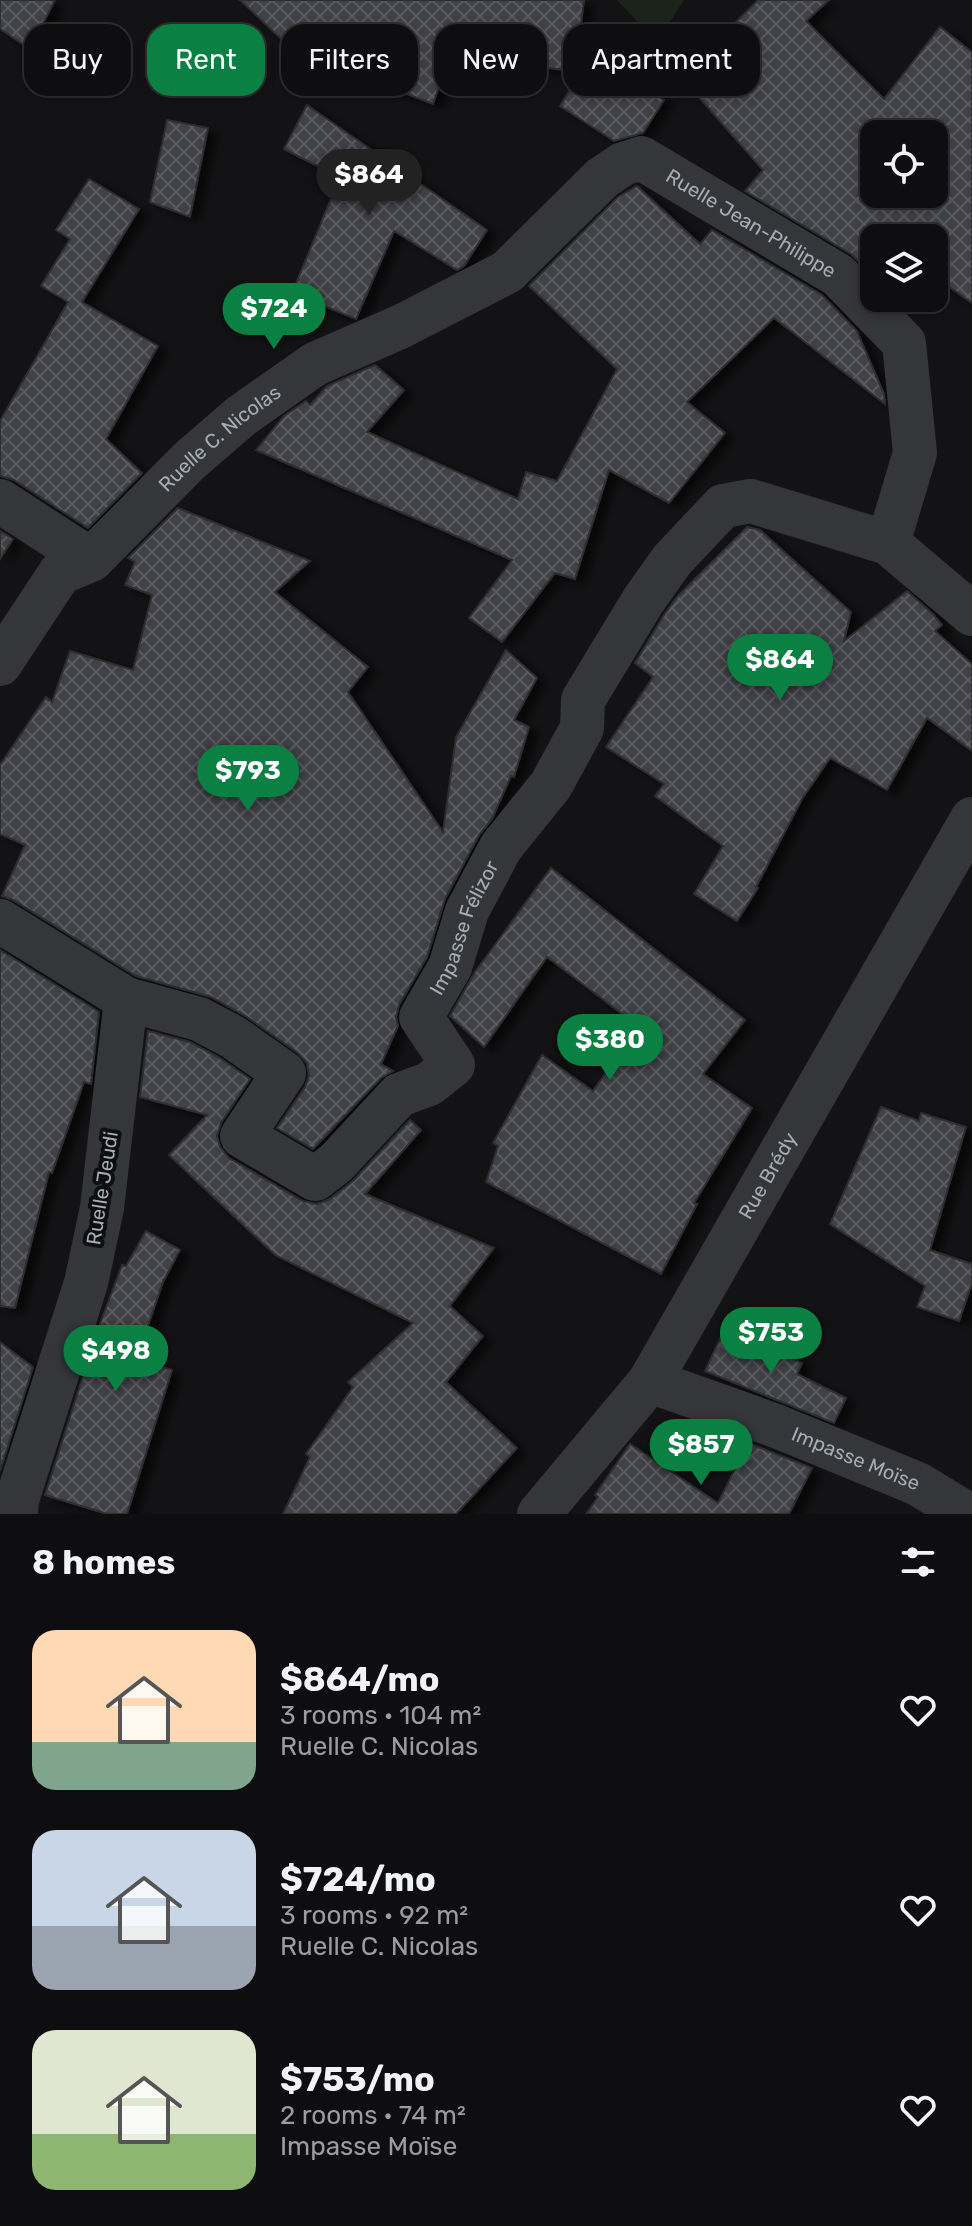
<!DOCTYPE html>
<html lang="en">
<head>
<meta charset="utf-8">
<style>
  body { margin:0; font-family:Rubik,sans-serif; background:#1c1c1e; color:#f1f3f6; height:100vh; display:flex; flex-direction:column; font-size:30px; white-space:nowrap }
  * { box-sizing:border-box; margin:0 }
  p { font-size:26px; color:#9b9c9f }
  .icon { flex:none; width:44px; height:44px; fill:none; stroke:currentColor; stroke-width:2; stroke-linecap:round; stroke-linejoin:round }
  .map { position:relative; height:1514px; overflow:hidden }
  .details { display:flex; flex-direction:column; background:#0e0e10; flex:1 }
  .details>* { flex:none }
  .hud { position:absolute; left:24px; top:24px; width:924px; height:72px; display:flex; gap:16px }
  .fabs { position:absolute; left:860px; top:120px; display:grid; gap:16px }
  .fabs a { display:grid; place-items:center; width:88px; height:88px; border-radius:16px; background:#0e0e10; box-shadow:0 4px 12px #0003,0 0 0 2px #2e2e30; font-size:40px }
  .price { position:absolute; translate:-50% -68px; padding:0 18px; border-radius:28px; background:#0b8043; color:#fff; font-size:26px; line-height:52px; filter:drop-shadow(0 2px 4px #0008) }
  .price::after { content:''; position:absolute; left:50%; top:48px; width:24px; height:18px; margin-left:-12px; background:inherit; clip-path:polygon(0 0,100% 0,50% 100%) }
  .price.selected { background:#222; color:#fff }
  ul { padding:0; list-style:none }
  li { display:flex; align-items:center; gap:24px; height:200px; padding:0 32px }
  li span { display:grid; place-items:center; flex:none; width:224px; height:160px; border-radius:24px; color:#555 }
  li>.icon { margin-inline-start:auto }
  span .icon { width:96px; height:96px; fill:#fffc; stroke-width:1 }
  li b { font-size:34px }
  h2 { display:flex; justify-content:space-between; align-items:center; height:96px; padding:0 32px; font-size:34px }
  .chip { padding:0 28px; border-radius:24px; background:#0e0e10; box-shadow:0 4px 12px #0003,0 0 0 2px #2e2e30; font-size:28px; line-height:72px }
  .chip.selected { background:#0b8043; color:#fff }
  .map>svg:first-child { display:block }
</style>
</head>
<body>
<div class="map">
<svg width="972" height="1514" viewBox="0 0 972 1514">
  <defs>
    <pattern id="building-cross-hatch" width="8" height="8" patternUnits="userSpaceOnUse" patternTransform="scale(2)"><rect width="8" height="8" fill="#3f4145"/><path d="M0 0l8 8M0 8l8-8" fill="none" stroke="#585a5e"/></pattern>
    <filter id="shadow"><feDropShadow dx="9" dy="5" stdDeviation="4" flood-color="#0009"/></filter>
  </defs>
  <rect width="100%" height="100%" fill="#131315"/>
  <polygon fill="#1b231b" points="617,0 684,0 657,42"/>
  <g fill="url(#building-cross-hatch)" stroke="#2d2e31" stroke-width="2" fill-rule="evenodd" filter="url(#shadow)">
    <polygon points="0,0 55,0 30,49 0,29"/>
    <polygon points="240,0 584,0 575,72 451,52 433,104 294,51"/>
    <path d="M758,0H829L806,21L884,99L940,27L972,52V303L934,276V238H874V276L851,254L745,191L763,170L681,77ZM874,134H934V194H874Z"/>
    <polygon points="593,54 664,100 643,133 614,141 560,106"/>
    <polygon points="307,105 487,230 464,266 457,270 394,231 356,319 292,293 333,194 343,179 284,149"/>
    <polygon points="167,120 208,128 190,217 150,202"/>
    <polygon points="89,179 139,209 82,302 158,346 106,439 142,473 88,528 14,480 0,476 0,421 68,302 41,286 70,239 56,230"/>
    <polygon points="637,186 700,244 712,230 822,295 857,331 884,394 885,404 774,318 687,402 725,433 669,503 609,470 575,579 555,573 502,642 469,618 512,560 256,450 284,416 306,401 310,405 327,386 375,365 404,390 367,432 518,499 526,472 557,481 617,369 529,286 618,197"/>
    <polygon points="178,508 310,561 275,592 368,667 348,692 443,832 456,737 506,650 537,678 514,720 529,727 514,777 511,776 492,819 479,835 445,899 427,957 399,1005 396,1017 398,1026 381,1064 393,1071 381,1078 313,1149 277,1128 305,1087 309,1076 307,1063 298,1053 247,1017 211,997 136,976 13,900 2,896 25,845 0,834 0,765 46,697 52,702 70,651 133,670 152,595 125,585 135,562 128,558"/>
    <polygon points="747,527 760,530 851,612 844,641 907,591 933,614 942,625 935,631 972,664 972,751 927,718 887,790 830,758 802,799 756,887 758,888 737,921 694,894 723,846 655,796 664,784 606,747 653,677 635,663 664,615 677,597"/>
    <polygon points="0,531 13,539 0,559"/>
    <polygon points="551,868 745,1020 703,1074 752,1108 694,1203 697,1204 661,1274 486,1182 498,1146 493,1143 542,1055 593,1091 638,1026 547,957 484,1047 450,1016 475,972"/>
    <polygon points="0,950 99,1012 91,1084 84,1082 52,1173 49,1172 15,1308 0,1306"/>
    <polygon points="148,1031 190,1042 220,1058 250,1079 221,1123 217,1136 220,1147 229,1158 303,1201 317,1204 330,1199 354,1180 410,1120 421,1130 365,1194 494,1248 450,1306 483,1336 446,1382 517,1448 456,1514 283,1514 310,1457 306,1454 353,1387 348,1382 413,1323 275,1255 169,1155 207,1115 140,1097"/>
    <polygon points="881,1107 919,1121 921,1113 966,1127 930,1250 972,1264 972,1283 959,1321 917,1307 925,1286 830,1224"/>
    <polygon points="146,1231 180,1250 163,1282 137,1358 172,1370 127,1514 107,1514 45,1495 98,1329 122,1265 126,1266"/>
    <polygon points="726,1326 802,1363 797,1374 846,1398 834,1423 705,1371"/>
    <polygon points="0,1342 33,1367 0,1471"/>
    <polygon points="748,1443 812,1468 789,1514 586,1514 598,1497 595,1495 630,1444 718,1503"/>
  </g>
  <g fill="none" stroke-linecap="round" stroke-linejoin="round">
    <g stroke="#34363a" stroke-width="44">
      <polyline points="0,501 91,560"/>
      <path id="s1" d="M0,664L60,573L91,560L189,461L241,416L315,364L402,326L507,272L602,178L623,164L641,158L838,275L904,343L915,453L888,543L972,614"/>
      <polyline points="0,921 126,999 102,1208 86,1283 17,1500 16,1514"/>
      <path id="s2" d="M126,999L199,1019L233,1037L284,1073L242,1136L315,1179L336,1163L399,1095L429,1084L453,1065L421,1017L450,967L467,911L501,847L551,785L582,728L583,700L643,601L672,560L723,506L751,501L888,543"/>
      <path id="s3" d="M650,1381L776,1426L918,1484L967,1514"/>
      <path id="s4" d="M539,1514L650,1381L972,819"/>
    </g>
  </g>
  <g text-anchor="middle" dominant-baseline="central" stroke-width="8" stroke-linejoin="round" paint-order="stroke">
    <g font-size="20" fill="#a4adb6" stroke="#0e0e10">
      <text stroke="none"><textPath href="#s1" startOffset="960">Ruelle Jean-Philippe</textPath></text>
      <text stroke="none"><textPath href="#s1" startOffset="320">Ruelle C. Nicolas</textPath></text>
      <text stroke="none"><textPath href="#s2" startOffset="676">Impasse Félizor</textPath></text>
      <text stroke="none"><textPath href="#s4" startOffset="410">Rue Brédy</textPath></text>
      <text transform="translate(102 1188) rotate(-81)">Ruelle Jeudi</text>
      <text stroke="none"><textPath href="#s3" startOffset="220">Impasse Moïse</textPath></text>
    </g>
  </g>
</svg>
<div class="fabs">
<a><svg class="icon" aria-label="locate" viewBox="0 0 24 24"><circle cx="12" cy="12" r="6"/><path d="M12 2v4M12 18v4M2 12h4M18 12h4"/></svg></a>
<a><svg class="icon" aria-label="layers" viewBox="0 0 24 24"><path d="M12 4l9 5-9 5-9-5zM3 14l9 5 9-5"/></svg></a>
</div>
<b class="price selected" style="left:369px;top:217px">$864</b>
<b class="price" style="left:274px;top:351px">$724</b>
<b class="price" style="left:780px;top:702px">$864</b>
<b class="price" style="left:248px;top:813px">$793</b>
<b class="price" style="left:610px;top:1082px">$380</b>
<b class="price" style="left:771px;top:1375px">$753</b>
<b class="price" style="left:116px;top:1393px">$498</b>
<b class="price" style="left:701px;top:1487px">$857</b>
<div class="hud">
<a class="chip">Buy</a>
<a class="chip selected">Rent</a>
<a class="chip">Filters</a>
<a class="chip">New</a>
<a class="chip">Apartment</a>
</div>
</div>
<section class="details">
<h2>8 homes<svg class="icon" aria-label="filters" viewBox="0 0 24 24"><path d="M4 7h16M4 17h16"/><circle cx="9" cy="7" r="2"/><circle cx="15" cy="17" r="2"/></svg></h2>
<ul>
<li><span style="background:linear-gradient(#ffd9b3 70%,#7fa58c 0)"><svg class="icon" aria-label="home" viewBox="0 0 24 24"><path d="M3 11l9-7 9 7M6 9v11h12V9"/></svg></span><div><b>$864/mo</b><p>3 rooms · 104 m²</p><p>Ruelle C. Nicolas</p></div><svg class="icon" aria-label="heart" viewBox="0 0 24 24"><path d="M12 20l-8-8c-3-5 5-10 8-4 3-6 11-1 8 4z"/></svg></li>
<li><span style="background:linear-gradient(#c9d6e8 60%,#9aa5b1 0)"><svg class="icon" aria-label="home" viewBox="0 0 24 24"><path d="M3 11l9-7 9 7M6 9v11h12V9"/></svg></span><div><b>$724/mo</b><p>3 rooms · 92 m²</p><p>Ruelle C. Nicolas</p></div><svg class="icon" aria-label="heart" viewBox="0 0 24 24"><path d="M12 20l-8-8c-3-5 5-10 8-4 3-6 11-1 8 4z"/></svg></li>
<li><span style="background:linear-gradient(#dfe7d0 65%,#8fb573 0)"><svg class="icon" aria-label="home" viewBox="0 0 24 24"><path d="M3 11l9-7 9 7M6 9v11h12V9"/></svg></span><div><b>$753/mo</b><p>2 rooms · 74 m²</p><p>Impasse Moïse</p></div><svg class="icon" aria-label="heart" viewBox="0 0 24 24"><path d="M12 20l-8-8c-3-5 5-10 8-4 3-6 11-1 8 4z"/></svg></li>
</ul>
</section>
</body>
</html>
